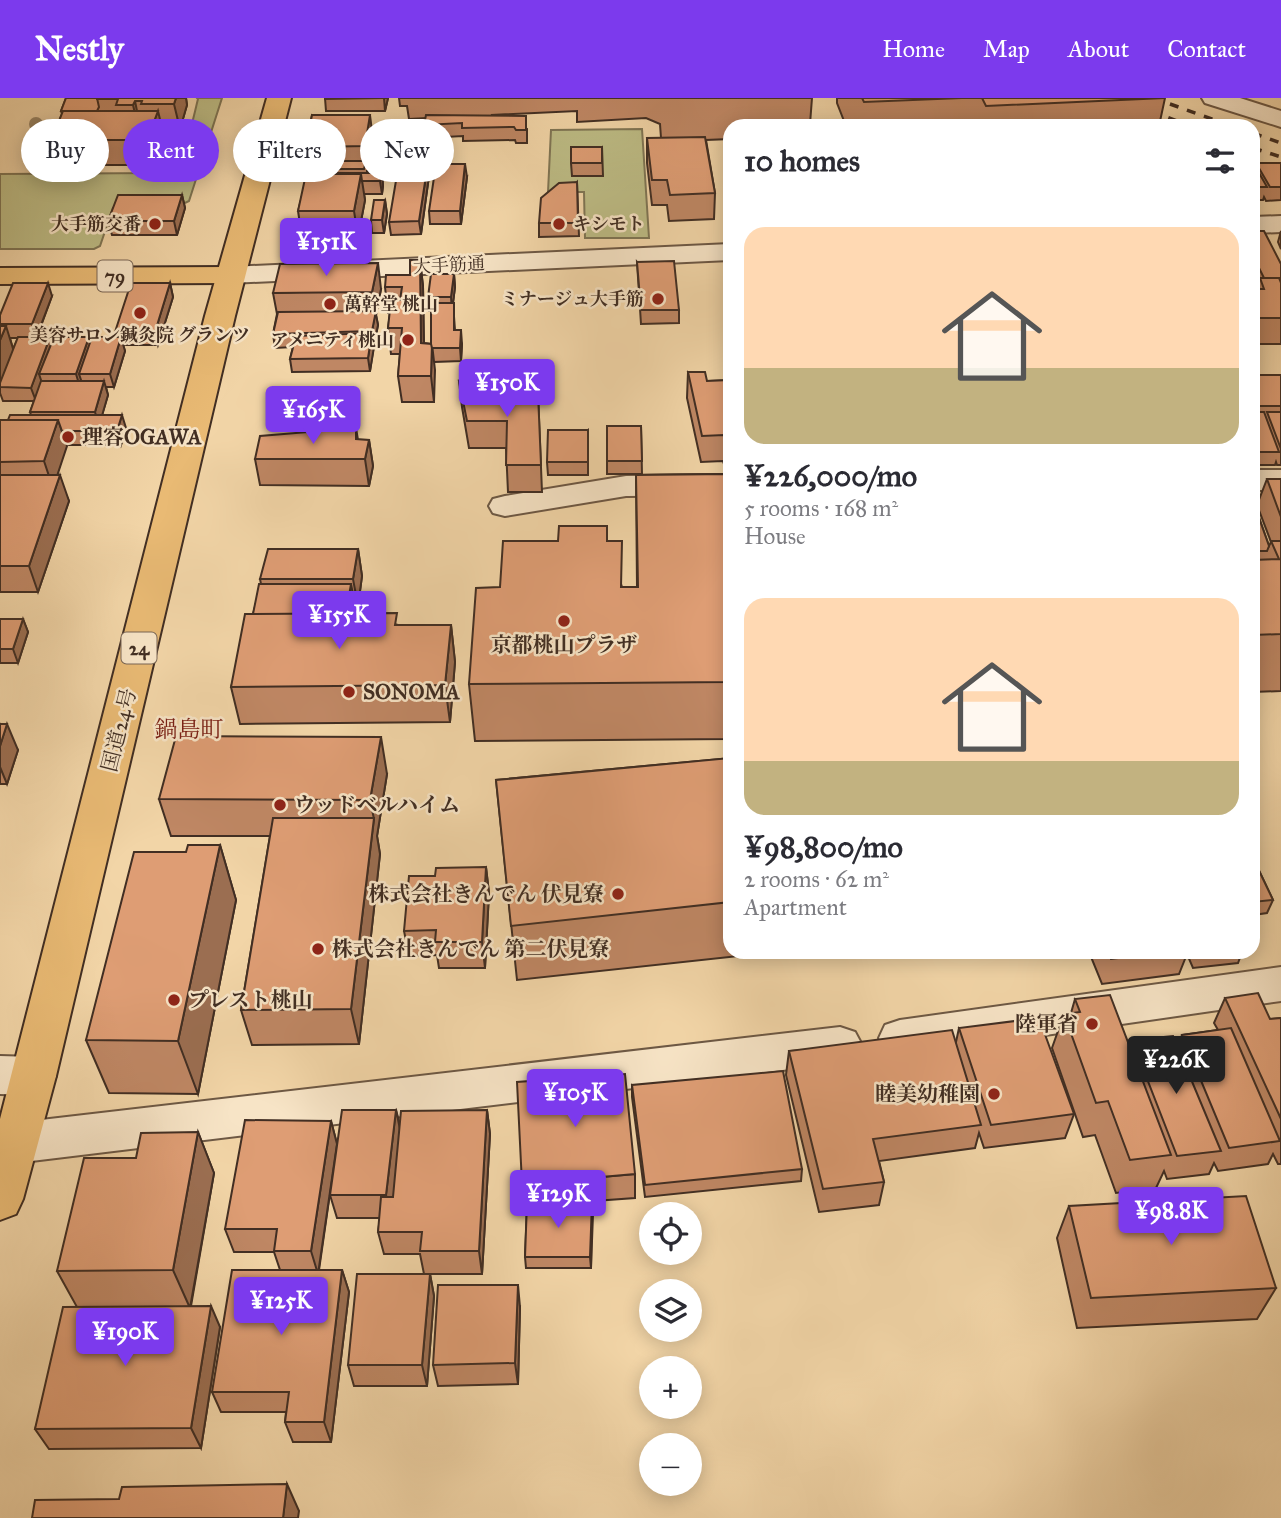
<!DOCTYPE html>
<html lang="en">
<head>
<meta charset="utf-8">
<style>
  body { margin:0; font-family:"IM FELL Great Primer","Noto Serif JP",serif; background:#f2f2f3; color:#2b2b33; height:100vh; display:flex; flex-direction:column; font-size:26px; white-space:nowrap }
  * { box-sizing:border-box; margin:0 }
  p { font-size:23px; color:#7c7c81 }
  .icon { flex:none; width:38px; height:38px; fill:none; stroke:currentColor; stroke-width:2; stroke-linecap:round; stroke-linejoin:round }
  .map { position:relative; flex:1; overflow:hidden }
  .sheet { position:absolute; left:723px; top:21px; width:537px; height:840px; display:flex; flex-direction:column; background:#fff; border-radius:21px; box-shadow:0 4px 18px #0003 }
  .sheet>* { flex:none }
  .top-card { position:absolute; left:21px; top:21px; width:597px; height:63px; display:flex; gap:14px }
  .controls { position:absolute; left:639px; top:1104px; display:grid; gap:14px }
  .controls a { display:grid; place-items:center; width:63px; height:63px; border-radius:50%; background:#fff; box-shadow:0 4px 18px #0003; font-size:35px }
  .price { position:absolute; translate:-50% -60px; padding:0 16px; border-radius:7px; background:#7c3aed; color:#fff; font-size:23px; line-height:46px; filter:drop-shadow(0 2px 4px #0008) }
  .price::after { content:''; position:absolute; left:50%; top:42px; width:21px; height:16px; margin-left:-10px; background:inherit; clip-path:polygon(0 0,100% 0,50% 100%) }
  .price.active { background:#222; color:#fff }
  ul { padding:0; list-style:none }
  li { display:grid; align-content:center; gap:14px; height:371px; padding:0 21px }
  li span { display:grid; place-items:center; height:217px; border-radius:21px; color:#555 }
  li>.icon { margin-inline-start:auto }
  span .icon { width:126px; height:126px; fill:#fffc; stroke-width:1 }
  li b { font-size:30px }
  h2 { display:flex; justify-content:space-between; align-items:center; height:84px; padding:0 21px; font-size:30px }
  .chip { padding:0 24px; border-radius:32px; background:#fff; box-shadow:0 4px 18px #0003; font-size:24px; line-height:63px }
  .chip.active { background:#7c3aed; color:#fff }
  header { display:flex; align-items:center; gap:42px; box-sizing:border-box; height:98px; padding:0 35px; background:#7c3aed; color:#fff }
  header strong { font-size:33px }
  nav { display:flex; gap:38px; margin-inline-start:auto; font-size:24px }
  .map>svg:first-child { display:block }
</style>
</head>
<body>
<header>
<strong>Nestly</strong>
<nav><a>Home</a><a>Map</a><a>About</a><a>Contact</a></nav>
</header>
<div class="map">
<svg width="1281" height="1420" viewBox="0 0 1281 1420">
  <rect width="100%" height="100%" fill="#f2d5a7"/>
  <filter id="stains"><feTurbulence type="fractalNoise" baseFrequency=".00286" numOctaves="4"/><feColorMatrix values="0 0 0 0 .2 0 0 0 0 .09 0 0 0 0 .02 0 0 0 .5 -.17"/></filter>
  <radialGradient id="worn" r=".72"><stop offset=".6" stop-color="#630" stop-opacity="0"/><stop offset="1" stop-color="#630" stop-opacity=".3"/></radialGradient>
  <g fill="#bdbc85" stroke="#7f7554" stroke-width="2">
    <path d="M197,0H222L189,103L181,107L113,110L100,148L94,151H0V76L159,75C187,64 191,28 198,1Z"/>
    <polygon points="642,31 649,140 585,140 584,94 548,94 551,32"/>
  </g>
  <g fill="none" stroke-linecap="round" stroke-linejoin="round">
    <defs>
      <g id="minor">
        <polygon points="1202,0 1240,0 1281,13 1281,29 1205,5"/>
        <polygon points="1281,118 1281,134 1253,135 1253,119"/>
        <polygon points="730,146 730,162 230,185 220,183 216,177 220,171 230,169"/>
        <rect x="1253" y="372" width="28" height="20"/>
        <polygon points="730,377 730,397 626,398 505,418 493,415 489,408 493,401 505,398 626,378"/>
        <polygon points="1281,869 1281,903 900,958 885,953 879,940 885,927 900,922"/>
        <polygon points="840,929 855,934 862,947 855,960 840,965 15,1065 0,1059 0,1031 15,1025"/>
        <polygon points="0,958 34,959 49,965 56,978 49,991 34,997 0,996"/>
      </g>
      <polygon id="major" points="230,169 240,171 244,177 240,183 230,185 0,186 0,170"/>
      <polygon id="highway" points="267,0 291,0 235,218 56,978 23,1101 16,1116 0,1122 0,1021 205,218"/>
    </defs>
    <use href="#minor" stroke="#6d5844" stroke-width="4"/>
    <use href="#major" stroke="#412e23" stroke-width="4"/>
    <use href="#highway" stroke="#412e23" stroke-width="4"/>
    <use href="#minor" fill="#f7e4c6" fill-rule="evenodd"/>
    <use href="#major" fill="#e9ba74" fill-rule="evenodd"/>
    <use href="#highway" fill="#e9ba74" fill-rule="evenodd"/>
    <g stroke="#412e23" stroke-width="3.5" stroke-dasharray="9 9" stroke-linecap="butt">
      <polyline points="1118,0 1190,28"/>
      <polyline points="1153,0 1232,28"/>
      <polyline points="1253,35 1281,45"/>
      <polyline points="1253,50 1281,59"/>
    </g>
  </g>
  <circle fill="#9e8969" cx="36" cy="26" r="7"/>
  <g fill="#bf8764" stroke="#412e23" stroke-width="2" fill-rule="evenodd">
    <polygon points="66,0 186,0 187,7 180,31 162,31 164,38 153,67 65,67 59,42 62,35 59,23 62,16 61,13"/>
    <polygon points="325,0 388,0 385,13 326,13"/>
    <polygon points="399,0 812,0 810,26 807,26 807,28 730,28 730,41 706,42 715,95 714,121 669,123 667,107 652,107 647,65 647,40 661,40 660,26 646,20 577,24 577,13 491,17 527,31 527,45 516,45 515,42 463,43 463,38 426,40 424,27 426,20 409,21 407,8 400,8"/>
    <polygon points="837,0 1165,0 1159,28 846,28 837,5"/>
    <polygon points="312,17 373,41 369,73 367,73 367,75 382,75 383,88 382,96 364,96 365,102 358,139 302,139 298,113 308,75 307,71 317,63 316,58 313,58 309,32"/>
    <polygon points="402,37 403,50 402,60 377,60 375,47"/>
    <polygon points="602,49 603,78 572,78 571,65"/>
    <polygon points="1256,65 1281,65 1281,102 1266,103 1264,99 1263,102 1253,102 1253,66 1255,68"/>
    <polygon points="429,78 421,136 391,137 389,124"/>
    <polygon points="467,79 461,126 430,126 429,113"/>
    <polygon points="577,84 579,138 539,139 539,125"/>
    <polygon points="182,97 185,110 177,137 112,137 108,123"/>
    <polygon points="385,102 387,116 384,135 372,135 371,122"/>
    <polygon points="1253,133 1281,166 1281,246 1253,246 1253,191 1257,191 1258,189 1253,180"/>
    <polygon points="1281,133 1281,151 1278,144"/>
    <polygon points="420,162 423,188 424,245 431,246 431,213 429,213 428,199 454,176 455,189 453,205 455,232 462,246 461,263 434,264 434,304 402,304 398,278 400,256 391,256 388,230 390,215 388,215 385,189 410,177"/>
    <polygon points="637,164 679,212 679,225 641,226"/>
    <path d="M170,185L173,199L158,247H123L125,253L114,289H106L108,297L102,317L126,330L121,347H66L57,377L69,403L38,494H0V322H8L31,317L30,314L34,303H3L0,295V217L52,198L37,239L51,245L89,239L90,243L116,239L115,234ZM10,240H18L13,251Z"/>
    <polygon points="381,191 376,217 378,227 374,247 370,273 292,274 290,261 293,249 275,250 273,236 277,216 273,195"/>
    <polygon points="688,274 707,283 730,282 730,641 475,643 469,586 500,489 558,443 607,443 622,489 637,489 636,377 727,376 723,363 701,364 687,300"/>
    <polygon points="1253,277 1281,277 1281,367 1277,367 1276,364 1275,367 1253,367"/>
    <polygon points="459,283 488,296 538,295 542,394 508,394 506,350 469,350 462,309"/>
    <polygon points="607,328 641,328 642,376 607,376"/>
    <polygon points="356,330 358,342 369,342 373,368 369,388 260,387 255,361"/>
    <polygon points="588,332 588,377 548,377 547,364"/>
    <polygon points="1267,381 1281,381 1281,593 1253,594 1253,403 1269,448 1271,444 1257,407"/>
    <polygon points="358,451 362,478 358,508 355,508 355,515 398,527 451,527 455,564 450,624 240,626 231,589 253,516 261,486 260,481"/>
    <polygon points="0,521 23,521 28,534 18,565 0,565"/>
    <polygon points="0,626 18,652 7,686 0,686"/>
    <polygon points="730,660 730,854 775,854 517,882 496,682"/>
    <polygon points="387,676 377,738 380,756 359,946 252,947 241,912 270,738 171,738 159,701"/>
    <polygon points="220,747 236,802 198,996 109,995 86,942"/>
    <polygon points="1253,760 1273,802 1267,815 1253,817"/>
    <polygon points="486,769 489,795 485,870 439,870 437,857 409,858 404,833 435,778"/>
    <polygon points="1089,854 1242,854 1238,865 1193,870 1187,856 1179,876 1102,886"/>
    <polygon points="1225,900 1270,921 1281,920 1281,1066 1278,1066 1273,1056 1268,1066 1218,1073 1214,1065 1209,1076 1167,1081 1164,1073 1156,1090 1116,1095 1095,1037 1083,1039 1052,950 1064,916 1071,915 1075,901 1130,948 1132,942 1178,948 1182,937 1218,932 1214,925"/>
    <polygon points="959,930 1074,1016 1065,1040 984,1050 979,1035 975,1050 879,1063 884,1084 879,1107 819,1114 786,977 789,953 956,944"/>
    <polygon points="632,987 802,1071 801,1083 645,1099 632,999"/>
    <polygon points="396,1012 400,1027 487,1012 490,1036 482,1176 430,1176 434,1198 427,1288 354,1288 348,1267 424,1176 420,1156 384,1156 378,1134 380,1120 337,1120 330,1097"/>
    <polygon points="331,1023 337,1046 319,1172 342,1172 349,1194 331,1344 293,1344 285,1324 286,1314 221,1314 212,1294 280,1172 274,1154 234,1154 225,1131"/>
    <polygon points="198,1034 214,1075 191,1208 220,1229 201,1350 49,1351 35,1331 77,1209 57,1173 136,1060"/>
    <polygon points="635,1076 635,1100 580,1104 592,1104 591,1170 526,1170 525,1159 527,1109 524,1109 522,1086"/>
    <polygon points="1069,1108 1276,1190 1257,1221 1077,1230 1057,1140"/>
    <polygon points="520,1209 518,1286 438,1288 433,1267"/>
  </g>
  <g fill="#9b6e51" stroke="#412e23" stroke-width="2">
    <polygon points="176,0 186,0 187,7 180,31 174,6"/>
    <polygon points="384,0 388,0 385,13"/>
    <polygon points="135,3 140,28 139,32 133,7"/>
    <polygon points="158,13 164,38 153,67 147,42"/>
    <polygon points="370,17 373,41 369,73 365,48"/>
    <polygon points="402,37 403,50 402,60 400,47"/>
    <polygon points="428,65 429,78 421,136 419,123"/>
    <polygon points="465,66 467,79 461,126 460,113"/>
    <polygon points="382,75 383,88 382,96 380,83"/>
    <polygon points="361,76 365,102 358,139 354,113"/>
    <polygon points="182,97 185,110 177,137 174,123"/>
    <polygon points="385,102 387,116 384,135 382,122"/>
    <polygon points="420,162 423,188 424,271 421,245"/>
    <polygon points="378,165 381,191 376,217 378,227 374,247 372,233 375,216 372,194"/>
    <polygon points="454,176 455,189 452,213 451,199"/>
    <polygon points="48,185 52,198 36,240 32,226"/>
    <polygon points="170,185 173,199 158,247 155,234"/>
    <polygon points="6,228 14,254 0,289 0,242"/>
    <polygon points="461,232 462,246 461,263 460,250"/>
    <polygon points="372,235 374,249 370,273 368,260"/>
    <polygon points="50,239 54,253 39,276 42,285 36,303 31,290"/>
    <polygon points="89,239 93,252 79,276 82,285 80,289 76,276"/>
    <polygon points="121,239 125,253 114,289 110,276"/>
    <polygon points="432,246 435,272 434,304 431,278"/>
    <polygon points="104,283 108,297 99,328 95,314"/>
    <polygon points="122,317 126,330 121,347 117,333"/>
    <polygon points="58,322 67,348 53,390 44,363"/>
    <polygon points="369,342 373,368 369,388 365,361"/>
    <polygon points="60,377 69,403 38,494 29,468"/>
    <polygon points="358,451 362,478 358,508 353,481"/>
    <polygon points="351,486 356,512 350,545 345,519"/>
    <polygon points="23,521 28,534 18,565 13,551"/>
    <polygon points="451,527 455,564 450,624 445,587"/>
    <polygon points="7,626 18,652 7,686 0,669 0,648"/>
    <polygon points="381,639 387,676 377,738 380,756 359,946 351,911 374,721 370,702"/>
    <polygon points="220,747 236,802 198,996 178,943"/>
    <polygon points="486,769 489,795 485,870 482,844"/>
    <polygon points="396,1012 401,1036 392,1120 386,1097"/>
    <polygon points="487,1012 490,1036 482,1176 479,1153"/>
    <polygon points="331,1023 337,1046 318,1176 311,1153"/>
    <polygon points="198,1034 214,1075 190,1210 173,1172"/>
    <polygon points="592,1104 593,1116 591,1170 590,1159"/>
    <polygon points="342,1172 349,1194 331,1344 324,1324"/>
    <polygon points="430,1176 434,1198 427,1288 422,1267"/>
    <polygon points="518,1187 520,1209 518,1286 515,1265"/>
    <polygon points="211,1208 220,1229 201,1350 191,1330"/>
    <polygon points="287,1386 299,1413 298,1420 283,1420"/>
  </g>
  <g fill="#de9d74" stroke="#412e23" stroke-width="2">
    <polygon points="66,0 97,0 99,9 97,13 61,13"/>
    <polygon points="97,0 176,0 174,6 141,6 142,3 135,3 133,7 116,7 118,1 97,1"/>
    <polygon points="325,0 384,0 325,1"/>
    <polygon points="862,0 962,0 864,4"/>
    <polygon points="982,0 1165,0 986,8"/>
    <polygon points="63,13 158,13 147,42 59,42 67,23 59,23"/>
    <polygon points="312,17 370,17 365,48 314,49 317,32 309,32"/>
    <polygon points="426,17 526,18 526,32 516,32 514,29 462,30 462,25 424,27"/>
    <polygon points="377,37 402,37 400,47 375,47"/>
    <polygon points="705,39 715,95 670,97 667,82 652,82 647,40"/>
    <rect x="571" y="49" width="31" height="16"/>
    <polygon points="309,63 366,63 364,71 307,71"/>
    <polygon points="399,65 428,65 419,123 389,124"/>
    <polygon points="1256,65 1281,65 1281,89 1270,89"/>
    <polygon points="436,66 465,66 460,113 429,113"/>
    <polygon points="1253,66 1254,66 1267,89 1253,89"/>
    <polygon points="306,75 382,75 380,83 362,83 361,76 306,76 304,84"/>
    <polygon points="306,76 361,76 354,113 298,113"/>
    <polygon points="577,84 578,125 539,125 541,100 559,85"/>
    <polygon points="118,97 182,97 174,123 108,123"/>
    <polygon points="374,102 385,102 382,122 371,122"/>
    <polygon points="1253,133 1264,133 1281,166 1281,180 1264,180 1253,158"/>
    <polygon points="410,162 420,162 421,245 432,246 431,278 398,278 402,230 388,230 391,202 400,202 402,189 385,189 386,177 410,177"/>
    <polygon points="674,163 679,212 641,212 637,164"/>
    <polygon points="378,165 372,194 273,195 280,166"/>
    <polygon points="431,176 454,176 451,199 428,199"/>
    <polygon points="1260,180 1279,180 1281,185 1281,220 1253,220 1253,191 1264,191"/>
    <polygon points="13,185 48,185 32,226 0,226 0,217"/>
    <polygon points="131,185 170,185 155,234 115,234"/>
    <polygon points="431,205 454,205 454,232 461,232 460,250 432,250 431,246"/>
    <polygon points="376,213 372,233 273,236 278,214"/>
    <polygon points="0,228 6,228 0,242"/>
    <polygon points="372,235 368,260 290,261 296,238"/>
    <polygon points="18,239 50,239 31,290 0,289 0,285"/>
    <polygon points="54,239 89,239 76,276 39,276"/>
    <polygon points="92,239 121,239 110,276 79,276"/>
    <polygon points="688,274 705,274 707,283 730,282 730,350 728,350 724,337 702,338"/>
    <rect x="1253" y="277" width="28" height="31"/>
    <polygon points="487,281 486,296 538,295 541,367 506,367 507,323 467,323 459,283"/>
    <polygon points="41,283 104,283 95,314 30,314"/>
    <polygon points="1253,314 1264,314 1279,354 1255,354 1253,349"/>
    <polygon points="1267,314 1281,314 1281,351"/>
    <polygon points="10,317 122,317 117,333 62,333 58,322 8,322"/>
    <polygon points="0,322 58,322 44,363 0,364"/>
    <polygon points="607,328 641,328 642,363 607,363"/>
    <polygon points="356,330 356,341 369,342 365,361 255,361 260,338"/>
    <polygon points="548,332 588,332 588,364 547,364"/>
    <polygon points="730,376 730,584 469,586 476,490 500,489 503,443 558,443 559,428 607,428 607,443 622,443 621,489 638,489 636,377"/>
    <polygon points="0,377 60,377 29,468 0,468"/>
    <polygon points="1267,381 1281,381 1281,419"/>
    <polygon points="1253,403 1269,448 1267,453 1253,453"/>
    <polygon points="1271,443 1281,443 1281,536 1253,537 1253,462 1279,461"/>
    <polygon points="268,451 358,451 353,481 260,481"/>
    <polygon points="259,486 351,486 346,516 253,516"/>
    <polygon points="397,515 395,527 451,527 445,587 231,589 245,516"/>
    <polygon points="0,521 23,521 13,551 0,551"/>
    <polygon points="0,626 7,626 0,648"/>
    <polygon points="176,638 381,639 370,702 159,701"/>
    <polygon points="730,660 730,804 511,828 496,682"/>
    <polygon points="273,720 374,720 351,911 241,912"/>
    <polygon points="188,747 220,747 178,943 86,942 134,754 186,754"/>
    <polygon points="1253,760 1273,802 1253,804"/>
    <polygon points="486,769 482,844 435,844 436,832 404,833 409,778 435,778 436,770"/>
    <polygon points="1108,854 1166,854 1111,861"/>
    <polygon points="1197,854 1222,854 1199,857"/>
    <polygon points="1258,895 1270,921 1281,920 1281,1021 1225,900"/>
    <polygon points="1110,897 1171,1057 1130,1062 1108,1003 1096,1005 1064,916 1080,914 1075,901"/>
    <polygon points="1039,920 1074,1016 991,1027 959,930"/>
    <polygon points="1231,930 1280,1043 1229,1050 1182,937"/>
    <polygon points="952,932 981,1027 873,1041 884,1084 823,1091 789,953"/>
    <polygon points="1173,938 1221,1053 1177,1058 1132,942"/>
    <polygon points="783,973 802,1071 645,1087 632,987"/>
    <polygon points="625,976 635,1076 522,1086 517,984"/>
    <polygon points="342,1012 396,1012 386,1097 330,1097"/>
    <polygon points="487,1012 479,1153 420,1153 422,1134 378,1134 381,1099 393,1099 401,1013"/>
    <polygon points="245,1022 331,1023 311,1153 274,1153 277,1131 225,1131"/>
    <polygon points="198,1034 173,1172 57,1173 84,1060 136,1060 141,1035"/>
    <polygon points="1246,1098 1276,1190 1091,1200 1069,1108"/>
    <polygon points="527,1104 592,1104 590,1159 525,1159"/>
    <polygon points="232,1172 342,1172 324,1324 285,1324 289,1294 212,1294"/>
    <polygon points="357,1176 430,1176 422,1267 348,1267"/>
    <polygon points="438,1187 518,1187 515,1265 433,1267"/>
    <polygon points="211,1208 191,1330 35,1331 63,1209"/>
    <polygon points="287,1386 283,1420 32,1420 35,1402 119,1401 122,1389"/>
  </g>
  <g fill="#8f2418" stroke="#f7e4c6" stroke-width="2.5">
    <circle cx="155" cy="126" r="7"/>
    <circle cx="559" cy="126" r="7"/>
    <circle cx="658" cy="201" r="7"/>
    <circle cx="330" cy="206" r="7"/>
    <circle cx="140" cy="215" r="7"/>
    <circle cx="408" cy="242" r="7"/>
    <circle cx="68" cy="339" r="7"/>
    <circle cx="564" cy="523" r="7"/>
    <circle cx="349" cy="594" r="7"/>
    <circle cx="280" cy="707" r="7"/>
    <circle cx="618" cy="796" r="7"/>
    <circle cx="318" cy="851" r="7"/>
    <circle cx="174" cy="902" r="7"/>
    <circle cx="1092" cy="926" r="7"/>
    <circle cx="994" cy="996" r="7"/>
  </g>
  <g text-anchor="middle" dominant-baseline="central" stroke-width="5" stroke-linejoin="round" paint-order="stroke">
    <g font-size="18" font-weight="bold" fill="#412e23" stroke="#f7e4c6" text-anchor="end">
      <text x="141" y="126">大手筋交番</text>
      <text x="573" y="126" text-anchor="start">キシモト</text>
      <text x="644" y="201">ミナージュ大手筋</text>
      <text x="344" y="206" text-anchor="start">萬幹堂 桃山</text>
      <text x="140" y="237" text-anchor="middle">美容サロン鍼灸院 グランツ</text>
      <text x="394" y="242">アメニティ桃山</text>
    </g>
    <g font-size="18" fill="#412e23" stroke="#f7e4c6">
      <text transform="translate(449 167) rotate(-3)">大手筋通</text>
    </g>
    <g fill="#f7e4c6" stroke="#786554" stroke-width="2">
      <rect x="97.5" y="162.5" width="35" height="31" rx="5"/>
      <rect x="121.5" y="534.5" width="35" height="31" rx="5"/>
    </g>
    <g font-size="19" font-weight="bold" fill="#412e23">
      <text x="115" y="178">79</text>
      <text x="139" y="550">24</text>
    </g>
    <g font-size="21" font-weight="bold" fill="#412e23" stroke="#f7e4c6" text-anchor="start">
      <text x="82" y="339">理容OGAWA</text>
      <text x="564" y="547" text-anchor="middle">京都桃山プラザ</text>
      <text x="363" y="594">SONOMA</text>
      <text x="294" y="707">ウッドベルハイム</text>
      <text x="604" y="796" text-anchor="end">株式会社きんでん 伏見寮</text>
      <text x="332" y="851">株式会社きんでん 第二伏見寮</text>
      <text x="188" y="902">プレスト桃山</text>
      <text x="1078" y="926" text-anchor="end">陸軍省</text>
      <text x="980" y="996" text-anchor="end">睦美幼稚園</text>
    </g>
    <g font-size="21" fill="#412e23" stroke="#f7e4c6">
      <text transform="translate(119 632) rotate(-76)">国道24号</text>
    </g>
    <g font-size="23" fill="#7a1f14" stroke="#f7e4c6">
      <text x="189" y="631">鍋島町</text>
    </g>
  </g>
  <rect width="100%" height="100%" filter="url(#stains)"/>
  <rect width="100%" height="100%" fill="url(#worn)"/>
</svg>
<div class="controls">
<a><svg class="icon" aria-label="locate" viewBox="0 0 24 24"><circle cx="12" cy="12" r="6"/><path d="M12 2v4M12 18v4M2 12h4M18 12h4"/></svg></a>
<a><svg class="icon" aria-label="layers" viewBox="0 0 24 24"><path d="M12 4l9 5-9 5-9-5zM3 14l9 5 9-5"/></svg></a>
<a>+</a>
<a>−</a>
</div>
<b class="price" style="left:326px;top:180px">¥151K</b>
<b class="price" style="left:507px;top:321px">¥150K</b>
<b class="price" style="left:313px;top:348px">¥165K</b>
<b class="price" style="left:339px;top:553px">¥155K</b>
<b class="price active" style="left:1176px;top:998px">¥226K</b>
<b class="price" style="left:575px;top:1031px">¥105K</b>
<b class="price" style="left:558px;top:1132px">¥129K</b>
<b class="price" style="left:1171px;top:1149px">¥98.8K</b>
<b class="price" style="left:281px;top:1239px">¥125K</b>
<b class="price" style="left:125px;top:1270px">¥190K</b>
<div class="top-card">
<a class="chip">Buy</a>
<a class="chip active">Rent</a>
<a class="chip">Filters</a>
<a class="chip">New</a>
</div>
<section class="sheet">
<h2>10 homes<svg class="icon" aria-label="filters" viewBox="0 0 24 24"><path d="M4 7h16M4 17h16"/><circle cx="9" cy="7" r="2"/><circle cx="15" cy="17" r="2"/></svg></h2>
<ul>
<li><span style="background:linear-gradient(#ffd9b3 65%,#c2b280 0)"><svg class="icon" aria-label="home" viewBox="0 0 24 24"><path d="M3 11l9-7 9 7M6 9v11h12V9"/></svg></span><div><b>¥226,000/mo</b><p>5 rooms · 168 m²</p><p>House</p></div></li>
<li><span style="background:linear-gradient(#ffd9b3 75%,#c2b280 0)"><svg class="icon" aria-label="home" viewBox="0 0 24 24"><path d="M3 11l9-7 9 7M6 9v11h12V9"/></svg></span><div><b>¥98,800/mo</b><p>2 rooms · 62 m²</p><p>Apartment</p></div></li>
</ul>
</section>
</div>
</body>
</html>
